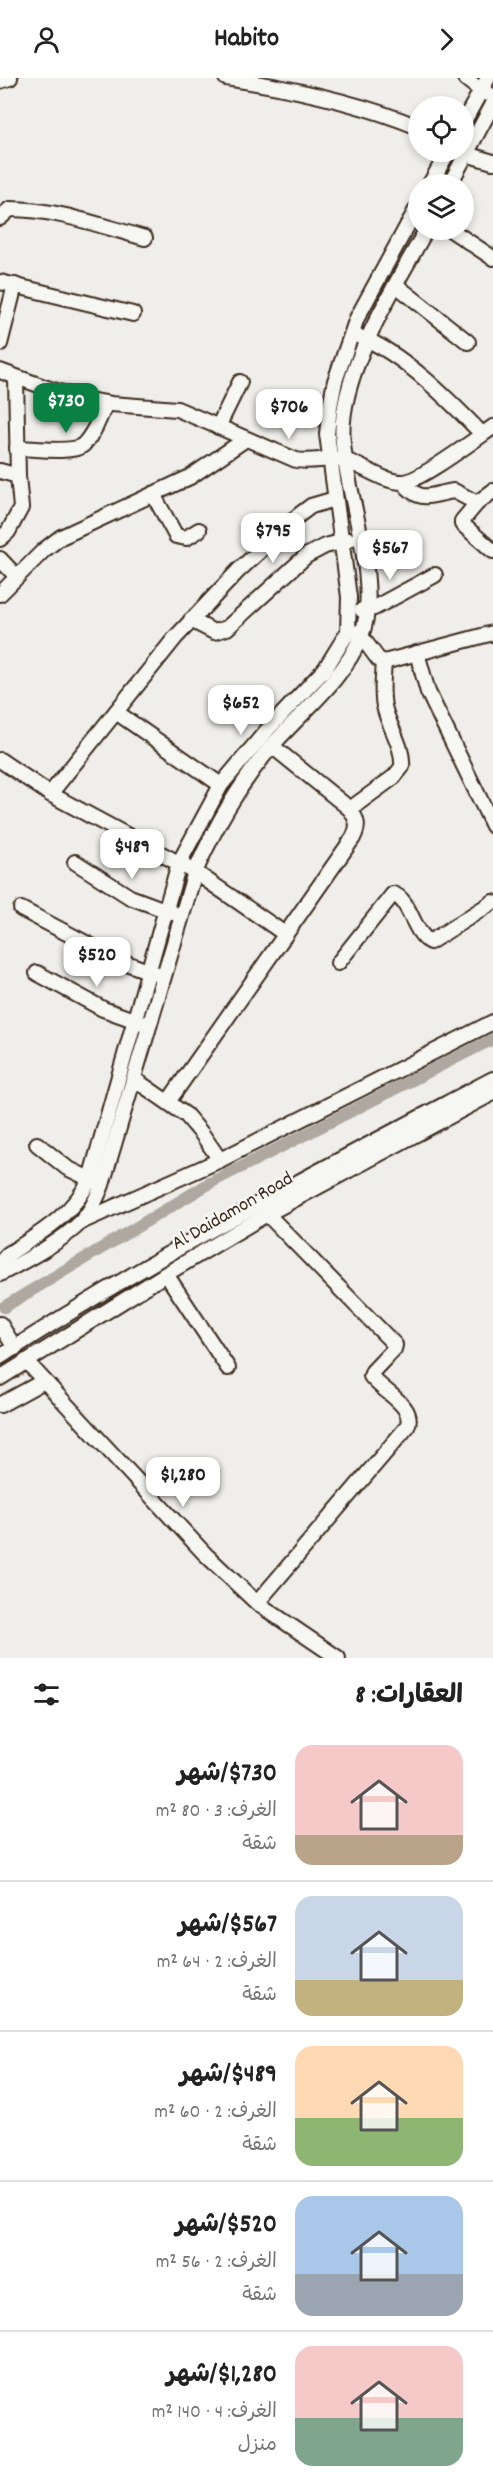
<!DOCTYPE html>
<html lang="ar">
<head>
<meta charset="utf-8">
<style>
  body { margin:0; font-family:Dekko,"Playpen Sans Arabic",sans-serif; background:#f2f2f2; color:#222; direction:rtl; height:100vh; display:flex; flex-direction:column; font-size:22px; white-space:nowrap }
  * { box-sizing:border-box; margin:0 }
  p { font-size:20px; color:#767676 }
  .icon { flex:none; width:33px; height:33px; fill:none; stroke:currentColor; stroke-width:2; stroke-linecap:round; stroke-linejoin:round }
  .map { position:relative; height:1580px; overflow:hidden; direction:ltr }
  .panel { display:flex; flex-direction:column; background:#fff; flex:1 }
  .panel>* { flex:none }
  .buttons { position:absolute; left:408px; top:18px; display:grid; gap:12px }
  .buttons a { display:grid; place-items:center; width:66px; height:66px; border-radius:50%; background:#fff; box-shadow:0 3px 9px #0003; font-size:30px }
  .price { position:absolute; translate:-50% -51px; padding:0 14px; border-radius:12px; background:#fff; color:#222; font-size:20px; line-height:39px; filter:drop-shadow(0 2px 3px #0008) }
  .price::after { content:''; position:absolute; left:50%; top:36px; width:18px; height:14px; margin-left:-9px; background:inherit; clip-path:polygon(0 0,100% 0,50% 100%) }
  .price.selected { background:#0b8043; color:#fff }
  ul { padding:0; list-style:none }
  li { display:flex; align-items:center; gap:18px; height:150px; padding:0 30px }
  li+li { border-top:2px solid #e0e0e0 }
  li span { display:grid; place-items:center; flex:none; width:168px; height:120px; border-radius:18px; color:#555 }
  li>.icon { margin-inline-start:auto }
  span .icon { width:72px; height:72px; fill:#fffc; stroke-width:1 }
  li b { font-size:26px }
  h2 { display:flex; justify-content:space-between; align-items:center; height:72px; padding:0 30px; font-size:26px }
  header { display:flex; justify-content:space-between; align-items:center; height:78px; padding:0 30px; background:#fff; font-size:27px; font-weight:800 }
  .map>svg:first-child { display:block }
</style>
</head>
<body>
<header><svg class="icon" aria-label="forward" viewBox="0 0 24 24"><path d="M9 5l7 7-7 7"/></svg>Habito<svg class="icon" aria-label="person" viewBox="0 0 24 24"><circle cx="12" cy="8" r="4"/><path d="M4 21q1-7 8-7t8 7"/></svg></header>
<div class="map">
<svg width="493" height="1580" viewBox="0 0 493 1580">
  <rect width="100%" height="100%" fill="#efeeea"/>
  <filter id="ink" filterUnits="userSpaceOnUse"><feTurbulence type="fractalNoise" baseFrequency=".0167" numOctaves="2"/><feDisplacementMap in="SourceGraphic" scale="12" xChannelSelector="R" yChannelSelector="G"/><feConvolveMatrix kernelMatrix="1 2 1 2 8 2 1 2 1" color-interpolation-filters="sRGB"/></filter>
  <g filter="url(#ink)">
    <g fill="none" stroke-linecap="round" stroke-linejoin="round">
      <polyline stroke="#afa8a1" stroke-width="12" points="4,1229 210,1105 493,961"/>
      <defs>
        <g id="minor">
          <path d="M226,0C291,10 358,24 418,49"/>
          <polyline points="465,0 480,12 493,18"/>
          <polyline points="0,3 10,0"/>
          <polyline points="464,43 488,0"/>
          <polyline points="459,74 493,84"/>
          <polyline points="430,106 448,74"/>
          <polyline points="450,106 493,26"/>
          <path d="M0,140L10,131C56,131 101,148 145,160"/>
          <polyline points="451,152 493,180"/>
          <polyline points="0,204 133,236"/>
          <polyline points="396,207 468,264"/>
          <path d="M360,259C402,274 451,324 482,356"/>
          <polyline points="0,266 15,207"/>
          <path d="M0,293L47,310L87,322L111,326L177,331L296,382C313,385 331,378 347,383C365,389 383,404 403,404C418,404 477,360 493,349"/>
          <polyline points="218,349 240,304"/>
          <path d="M17,370C32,370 73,376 83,367C94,356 100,339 106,325"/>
          <polyline points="0,393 18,398"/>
          <path d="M404,405C422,427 431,416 454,413L477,425L493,413"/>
          <polyline points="153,416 176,458 186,460 199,452"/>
          <polyline points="477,425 462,443 462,446 493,473"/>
          <polyline points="0,461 8,454 21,430 18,398 16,300"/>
          <polyline points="0,481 17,499"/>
          <polyline points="0,516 44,472 61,459 190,399 246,361"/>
          <polyline points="362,532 374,530 435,497"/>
          <polyline points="191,542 214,554 227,550 306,478 325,468 349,462"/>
          <polyline points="358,554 378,581 384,584 493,555"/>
          <polyline points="417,575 428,614 493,748"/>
          <polyline points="116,634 221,707"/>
          <polyline points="0,682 50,716 195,794 285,856"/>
          <polyline points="50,716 175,560 238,493 299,437 311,428 335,421"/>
          <path d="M350,731L394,699L402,689C404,668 388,648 384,628C381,614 383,599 384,584"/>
          <polyline points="75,784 130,819 173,835"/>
          <polyline points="21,831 118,882 156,896"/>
          <path d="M338,885L393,816C411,822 412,854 430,864L493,824"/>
          <polyline points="37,895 103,931 142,945"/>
          <polyline points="134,1001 186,1037 202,1056 220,1082"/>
          <path d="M168,1024L353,760C359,748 358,743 350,731L272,668"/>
          <polyline points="37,1066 67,1090 98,1105"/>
          <polyline points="83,1143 220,1082 493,944"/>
          <path d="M0,1185L7,1177C39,1156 73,1137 90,1101L179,785L221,707L268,651L325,591L348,554L349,519L327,356L330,328L335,303L357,240L418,128"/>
          <path d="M0,1196C25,1183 61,1164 81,1144C91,1134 97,1120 102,1107L195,794C216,747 237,710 270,670C301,634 343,603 361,558C382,507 347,419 343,365C336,299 395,209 426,152"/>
          <polyline points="166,1196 228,1290"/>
          <polyline points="0,1246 15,1270"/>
          <path d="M0,1279C158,1175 326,1089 493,1001"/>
          <polyline points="26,1283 205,1476 257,1525 338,1580"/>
          <polyline points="0,1300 166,1196 267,1136 493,1015"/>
          <polyline points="0,1327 44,1303"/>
          <path d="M257,1525L407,1349C417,1328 381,1313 371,1298L373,1293L394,1271L395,1267L267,1136"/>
        </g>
      </defs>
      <use href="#minor" stroke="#3b2a1e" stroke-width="18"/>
      <use href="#minor" stroke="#f6f6f2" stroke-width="14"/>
    </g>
  </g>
  <g text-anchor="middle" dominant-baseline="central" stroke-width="5" stroke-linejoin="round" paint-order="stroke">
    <g font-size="20" fill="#3b2a1e" stroke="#f6f6f2">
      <text transform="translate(233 1134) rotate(-30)">Al Daidamon Road</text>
    </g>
  </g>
</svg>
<div class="buttons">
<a><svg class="icon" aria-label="locate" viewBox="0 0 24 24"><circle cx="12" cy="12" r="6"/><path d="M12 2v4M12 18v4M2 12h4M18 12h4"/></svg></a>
<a><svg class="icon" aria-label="layers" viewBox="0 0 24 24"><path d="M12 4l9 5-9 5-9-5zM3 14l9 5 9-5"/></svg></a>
</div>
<b class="price selected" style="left:66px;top:356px">$730</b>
<b class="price" style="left:289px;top:362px">$706</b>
<b class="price" style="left:273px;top:486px">$795</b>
<b class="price" style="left:390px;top:503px">$567</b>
<b class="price" style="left:241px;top:658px">$652</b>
<b class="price" style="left:132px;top:802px">$489</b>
<b class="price" style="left:97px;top:910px">$520</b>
<b class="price" style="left:183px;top:1430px">$1,280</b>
</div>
<section class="panel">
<h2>العقارات: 8<svg class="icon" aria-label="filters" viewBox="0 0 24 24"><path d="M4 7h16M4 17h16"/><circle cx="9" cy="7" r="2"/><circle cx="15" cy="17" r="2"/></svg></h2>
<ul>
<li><span style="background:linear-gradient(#f6c9c9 75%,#b9a48a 0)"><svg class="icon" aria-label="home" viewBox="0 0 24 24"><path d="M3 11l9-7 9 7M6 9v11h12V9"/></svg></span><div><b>$730/شهر</b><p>الغرف: 3 · 80 m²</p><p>شقة</p></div></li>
<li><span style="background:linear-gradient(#c9d6e8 70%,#c2b280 0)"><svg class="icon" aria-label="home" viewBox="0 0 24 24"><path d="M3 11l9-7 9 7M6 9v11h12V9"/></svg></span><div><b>$567/شهر</b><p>الغرف: 2 · 64 m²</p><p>شقة</p></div></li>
<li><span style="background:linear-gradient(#ffd9b3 60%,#8fb573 0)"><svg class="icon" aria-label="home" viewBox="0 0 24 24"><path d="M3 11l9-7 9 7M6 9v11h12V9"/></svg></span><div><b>$489/شهر</b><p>الغرف: 2 · 60 m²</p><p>شقة</p></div></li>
<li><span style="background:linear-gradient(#a9c7e8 65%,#9aa5b1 0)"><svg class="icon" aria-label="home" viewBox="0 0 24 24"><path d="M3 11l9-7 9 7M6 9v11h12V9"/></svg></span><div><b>$520/شهر</b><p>الغرف: 2 · 56 m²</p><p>شقة</p></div></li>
<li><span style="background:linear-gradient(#f6c9c9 60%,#7fa58c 0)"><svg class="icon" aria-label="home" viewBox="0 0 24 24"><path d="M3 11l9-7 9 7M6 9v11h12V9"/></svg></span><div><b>$1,280/شهر</b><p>الغرف: 4 · 140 m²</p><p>منزل</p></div></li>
</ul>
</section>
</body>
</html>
